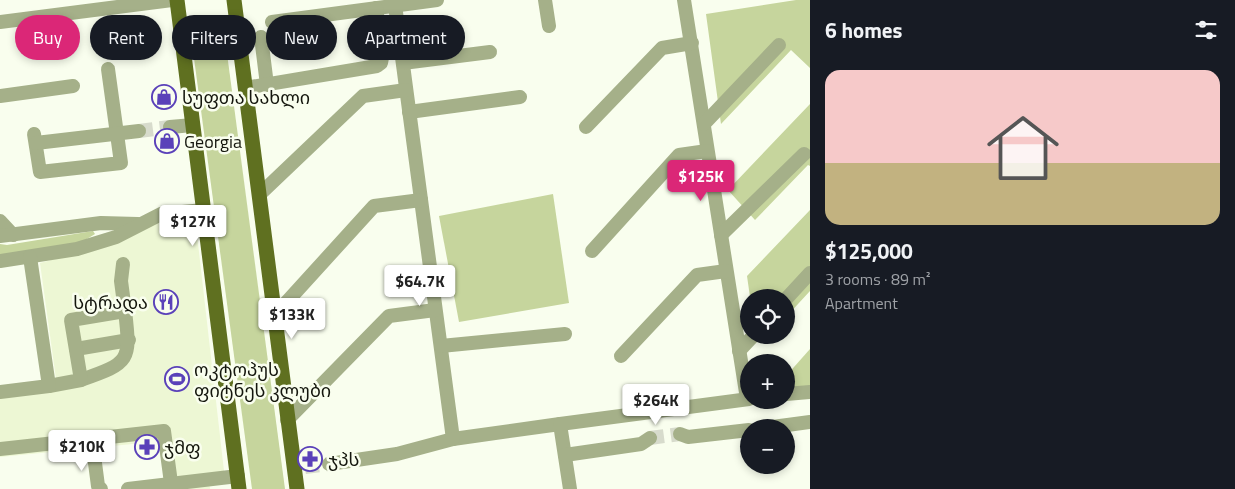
<!DOCTYPE html>
<html lang="en">
<head>
<meta charset="utf-8">
<style>
  body { margin:0; font-family:"Titillium Web","Noto Sans Georgian",sans-serif; background:#242831; color:#f1f3f6; height:100vh; display:flex; flex-direction:column; font-size:19px; white-space:nowrap }
  * { box-sizing:border-box; margin:0 }
  p { font-size:16px; color:#9ea1a6 }
  .icon { flex:none; width:28px; height:28px; fill:none; stroke:currentColor; stroke-width:2; stroke-linecap:round; stroke-linejoin:round }
  .map { position:relative; flex:1; overflow:hidden }
  .side { display:flex; flex-direction:column; background:#171b24; width:425px }
  .side>* { flex:none }
  .guide { position:absolute; left:15px; top:15px; width:475px; height:45px; display:flex; gap:10px }
  .tools { position:absolute; left:740px; top:289px; display:grid; gap:10px }
  .tools a { display:grid; place-items:center; width:55px; height:55px; border-radius:50%; background:#171b24; box-shadow:0 2px 8px #0003; font-size:25px }
  .price { position:absolute; translate:-50% -42px; padding:0 11px; border-radius:5px; background:#fff; color:#222; font-size:16px; line-height:32px; filter:drop-shadow(0 1px 2px #0008) }
  .price::after { content:''; position:absolute; left:50%; top:30px; width:15px; height:11px; margin-left:-8px; background:inherit; clip-path:polygon(0 0,100% 0,50% 100%) }
  .price.on { background:#db2777; color:#fff }
  ul { padding:0; list-style:none }
  li { display:grid; align-content:center; gap:10px; height:265px; padding:0 15px }
  li span { display:grid; place-items:center; height:155px; border-radius:15px; color:#555 }
  li>.icon { margin-inline-start:auto }
  span .icon { width:90px; height:90px; fill:#fffc; stroke-width:1 }
  li b { font-size:21px }
  h2 { display:flex; justify-content:space-between; align-items:center; height:60px; padding:0 15px; font-size:21px }
  .pill { padding:0 18px; border-radius:22px; background:#171b24; box-shadow:0 2px 8px #0003; font-size:18px; line-height:45px }
  .pill.on { background:#db2777; color:#fff }
  main { display:flex; flex:1; min-height:0 }
  .map>svg:first-child { display:block }
</style>
</head>
<body>
<main>
<div class="map">
<svg width="810" height="489" viewBox="0 0 810 489">
  <rect width="100%" height="100%" fill="#f9feee"/>
  <polygon fill="#edf7d4" points="190,218 196,226 224,471 221,474 209,478 210,489 170,489 163,441 0,457 0,396 56,379 40,263 118,242 159,221"/>
  <g fill="#c6d59d">
    <polygon points="796,0 810,0 810,68 791,50 721,124 706,14"/>
    <polygon points="215,27 224,31 285,489 252,489 191,36 199,29"/>
    <polygon points="810,104 810,166 808,165 755,220 728,190"/>
    <polygon points="553,194 569,303 459,322 439,216"/>
    <polygon points="810,210 810,291 786,317 786,298 750,297 747,276"/>
    <polygon points="93,231 95,234 82,242 0,255 0,244 7,245"/>
    <polygon points="810,349 810,387 786,391 786,376"/>
  </g>
  <g fill="none" stroke-linecap="round" stroke-linejoin="round">
    <g stroke="#d7dbcc" stroke-width="14" stroke-dasharray="14 7" stroke-linecap="butt">
      <polyline points="139,131 170,127"/>
      <polyline points="650,438 680,434"/>
      <polyline points="305,467 329,464"/>
    </g>
    <g stroke="#a5b089" stroke-width="14">
      <polyline points="545,0 549,26"/>
      <polyline points="684,0 747,399"/>
      <polyline points="395,5 453,439 560,424 570,489"/>
      <polyline points="0,22 172,0"/>
      <polyline points="272,22 437,0"/>
      <polyline points="261,37 267,85"/>
      <polyline points="403,63 490,52"/>
      <polyline points="245,88 377,66 381,63 383,53 376,8"/>
      <polyline points="0,96 73,86"/>
      <polyline points="409,112 520,97"/>
      <polyline points="704,124 779,45"/>
      <polyline points="170,127 193,125"/>
      <polyline points="586,127 662,48 692,43"/>
      <polyline points="34,134 40,172 121,163 108,69"/>
      <polyline points="36,143 139,131"/>
      <polyline points="259,195 363,96 406,90"/>
      <polyline points="0,221 13,235"/>
      <polyline points="721,235 804,154"/>
      <polyline points="0,236 101,223 138,224"/>
      <polyline points="592,251 679,155 707,151"/>
      <polyline points="0,261 77,249 116,237 161,214 204,210"/>
      <polyline points="786,299 810,273"/>
      <polyline points="274,316 374,206 421,200"/>
      <polyline points="441,346 565,334"/>
      <polyline points="76,349 129,340"/>
      <polyline points="739,351 754,335"/>
      <polyline points="621,356 697,275 726,271"/>
      <path d="M81,380C130,363 131,361 125,311"/>
      <polyline points="49,386 81,380 71,320 125,311 121,281 123,264"/>
      <polyline points="0,392 49,386 30,257"/>
      <polyline points="786,394 810,392"/>
      <polyline points="287,420 389,316 435,310"/>
      <polyline points="560,424 749,399"/>
      <polyline points="765,428 810,422"/>
      <polyline points="680,434 688,437 749,430"/>
      <polyline points="92,440 98,486 101,489"/>
      <polyline points="0,449 164,431 171,483"/>
      <polyline points="565,455 641,444 650,438"/>
      <polyline points="329,464 397,454 453,439"/>
      <polyline points="128,489 238,476"/>
    </g>
    <g stroke="#5f7020" stroke-width="15">
      <polyline points="177,0 239,489"/>
      <polyline points="234,0 297,489"/>
    </g>
  </g>
  <defs>
    <symbol id="shop-ring" viewBox="-11 -11 22 22"><circle r="9.5" fill="#f9feee" stroke="#5a41b9" stroke-width="1.5"/><path d="M-5-2.5h2.3a2.7 3.5 0 0 1 5.4 0H5L5.5 6h-11ZM-1.5-2.5h3a1.5 2.3 0 0 0-3 0Z" fill="#5a41b9"/></symbol>
    <symbol id="restaurant-ring" viewBox="-11 -11 22 22"><circle r="9.5" fill="#f9feee" stroke="#5a41b9" stroke-width="1.5"/><path d="M-5-6h1v4h1v-4h1v4h1v-4h1v5L-1.5 .5V6h-2V.5L-5-1ZM5-6V6H3V1.5H1.5Q1.5-4 5-6Z" fill="#5a41b9"/></symbol>
    <symbol id="stadium-ring" viewBox="-11 -11 22 22"><circle r="9.5" fill="#f9feee" stroke="#5a41b9" stroke-width="1.5"/><path d="M0-5a6.5 5 0 1 0 0 10a6.5 5 0 1 0 0-10ZM-3.5-1.8h7v3.6h-7Z" fill="#5a41b9"/></symbol>
    <symbol id="pharmacy-ring" viewBox="-11 -11 22 22"><circle r="9.5" fill="#f9feee" stroke="#5a41b9" stroke-width="1.5"/><path d="M-2-6h4v4h4v4h-4v4h-4v-4h-4v-4h4Z" fill="#5a41b9"/></symbol>
  </defs>
  <g fill-rule="evenodd">
    <use href="#shop-ring" x="150" y="83" width="28" height="28"/>
    <use href="#shop-ring" x="153" y="127" width="28" height="28"/>
    <use href="#restaurant-ring" x="152" y="288" width="28" height="28"/>
    <use href="#stadium-ring" x="163" y="365" width="28" height="28"/>
    <use href="#pharmacy-ring" x="133" y="433" width="28" height="28"/>
    <use href="#pharmacy-ring" x="296" y="445" width="28" height="28"/>
  </g>
  <g text-anchor="middle" dominant-baseline="central" stroke-width="5" stroke-linejoin="round" paint-order="stroke">
    <g font-size="18" fill="#14160d" stroke="#f9feee" text-anchor="start">
      <text x="182" y="97">სუფთა სახლი</text>
      <text x="184" y="141">Georgia</text>
      <text x="148" y="302" text-anchor="end">სტრადა</text>
      <text x="194" y="369">ოკტოპუს<tspan x="194" dy="21">ფიტნეს კლუბი</tspan></text>
      <text x="164" y="447">ჯმფ</text>
      <text x="328" y="459">ჯპს</text>
    </g>
  </g>
</svg>
<div class="tools">
<a><svg class="icon" aria-label="locate" viewBox="0 0 24 24"><circle cx="12" cy="12" r="6"/><path d="M12 2v4M12 18v4M2 12h4M18 12h4"/></svg></a>
<a>+</a>
<a>−</a>
</div>
<b class="price on" style="left:701px;top:202px">$125K</b>
<b class="price" style="left:193px;top:247px">$127K</b>
<b class="price" style="left:420px;top:307px">$64.7K</b>
<b class="price" style="left:292px;top:340px">$133K</b>
<b class="price" style="left:656px;top:426px">$264K</b>
<b class="price" style="left:82px;top:472px">$210K</b>
<div class="guide">
<a class="pill on">Buy</a>
<a class="pill">Rent</a>
<a class="pill">Filters</a>
<a class="pill">New</a>
<a class="pill">Apartment</a>
</div>
</div>
<section class="side">
<h2>6 homes<svg class="icon" aria-label="filters" viewBox="0 0 24 24"><path d="M4 7h16M4 17h16"/><circle cx="9" cy="7" r="2"/><circle cx="15" cy="17" r="2"/></svg></h2>
<ul>
<li><span style="background:linear-gradient(#f6c9c9 60%,#c2b280 0)"><svg class="icon" aria-label="home" viewBox="0 0 24 24"><path d="M3 11l9-7 9 7M6 9v11h12V9"/></svg></span><div><b>$125,000</b><p>3 rooms · 89 m²</p><p>Apartment</p></div></li>
</ul>
</section>
</main>
</body>
</html>
